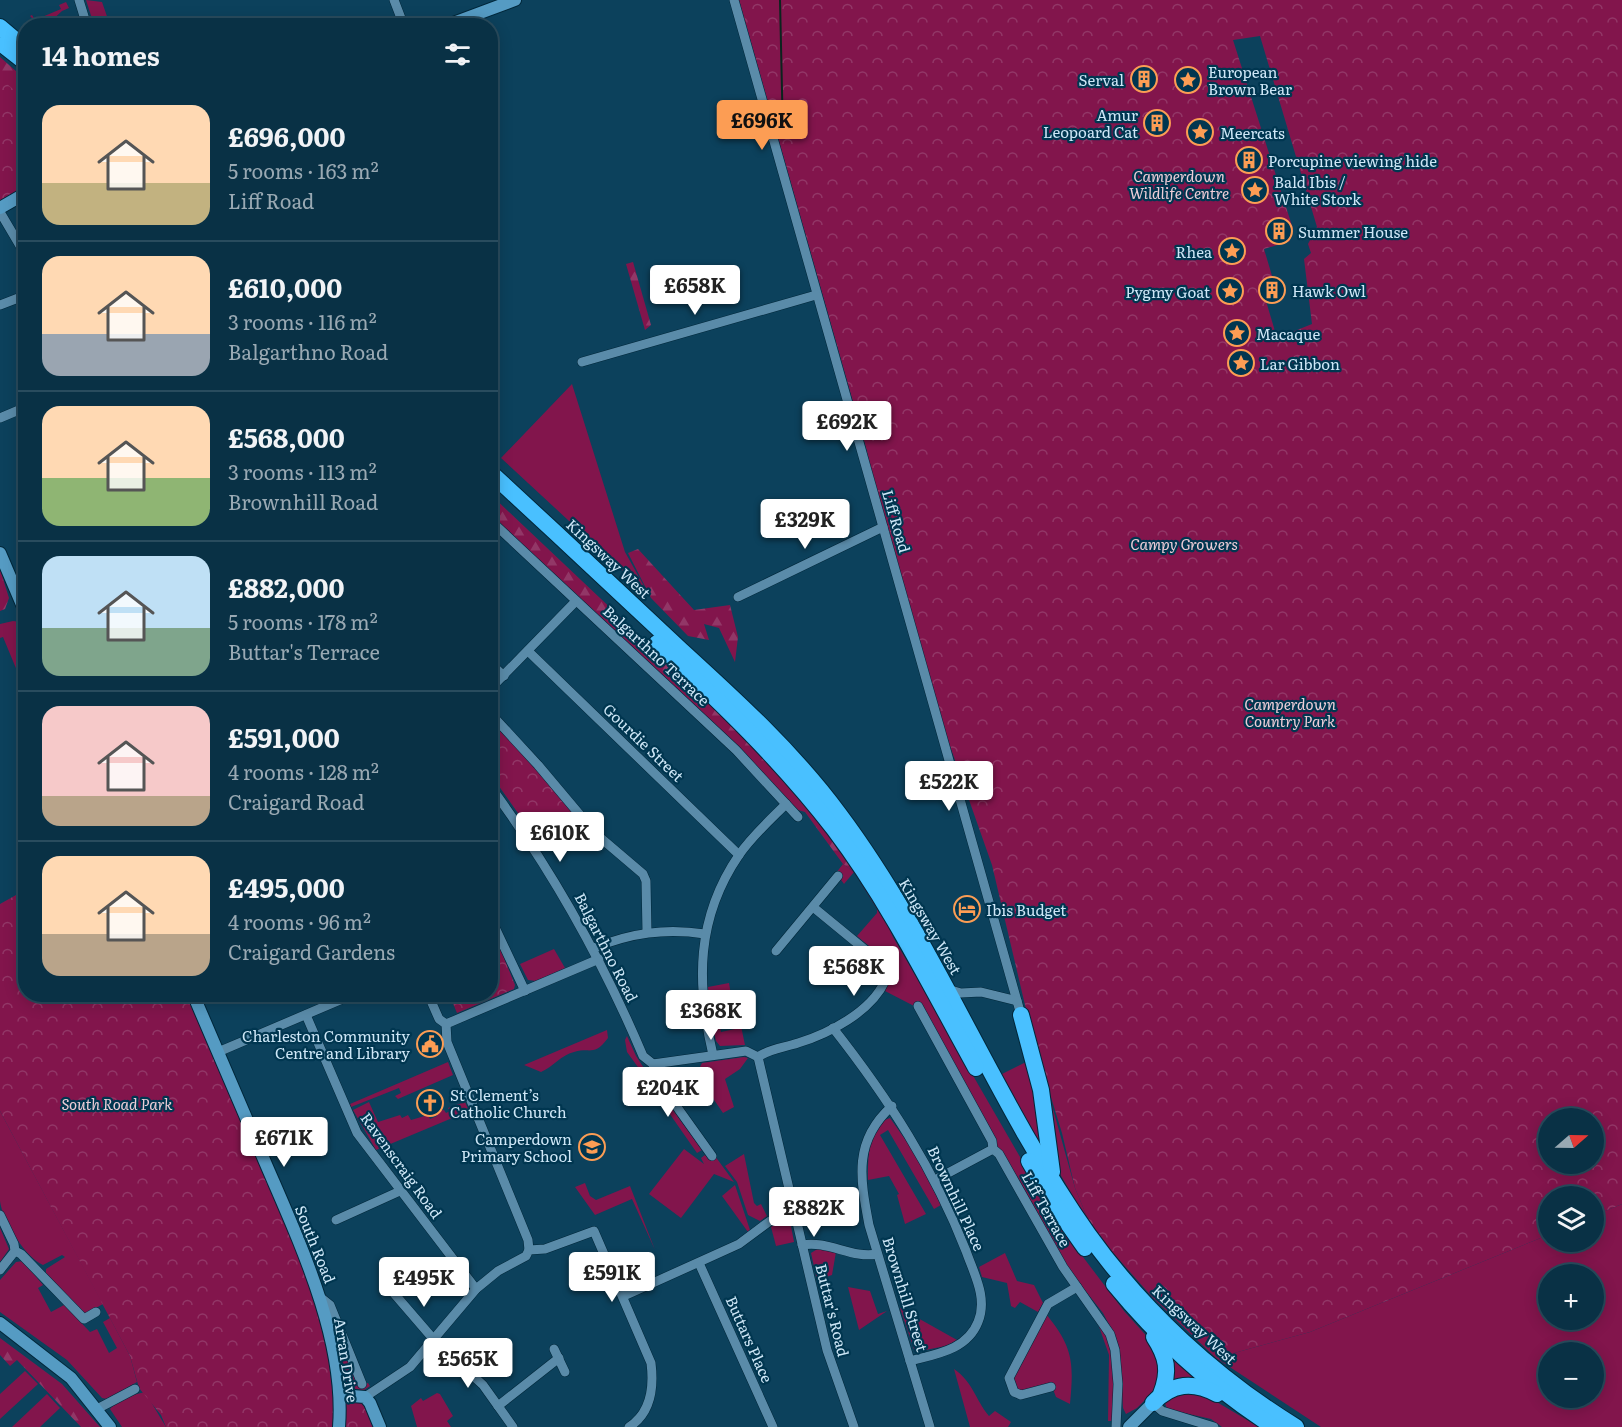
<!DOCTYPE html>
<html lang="en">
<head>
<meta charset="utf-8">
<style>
  body { margin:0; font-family:Literata,serif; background:#173d50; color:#f1f3f6; height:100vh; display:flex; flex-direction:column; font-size:22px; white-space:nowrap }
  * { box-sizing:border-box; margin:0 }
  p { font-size:20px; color:#99a9b3 }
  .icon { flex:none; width:33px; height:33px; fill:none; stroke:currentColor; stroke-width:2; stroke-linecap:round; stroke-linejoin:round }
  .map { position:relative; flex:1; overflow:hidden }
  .sheet { position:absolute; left:18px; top:18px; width:480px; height:984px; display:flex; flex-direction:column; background:#093145; border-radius:24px; box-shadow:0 3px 15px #0003,0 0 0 2px #294c5e }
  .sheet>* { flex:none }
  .needle { width:39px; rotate:70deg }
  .tools { position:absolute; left:1538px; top:1108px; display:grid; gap:12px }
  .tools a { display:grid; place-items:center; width:66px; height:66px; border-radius:50%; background:#093145; box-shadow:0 3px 15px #0003,0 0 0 2px #294c5e; font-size:30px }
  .price { position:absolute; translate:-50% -51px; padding:0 14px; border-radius:6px; background:#fff; color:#222; font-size:20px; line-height:39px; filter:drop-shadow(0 2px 3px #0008) }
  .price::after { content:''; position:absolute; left:50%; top:36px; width:18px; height:14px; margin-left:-9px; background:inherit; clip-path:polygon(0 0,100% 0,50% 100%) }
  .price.selected { background:#fc9d54; color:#111 }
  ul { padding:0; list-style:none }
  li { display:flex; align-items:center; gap:18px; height:150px; padding:0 24px }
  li+li { border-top:2px solid #294c5e }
  li span { display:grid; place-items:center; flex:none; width:168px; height:120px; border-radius:18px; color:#555 }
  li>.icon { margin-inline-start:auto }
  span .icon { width:72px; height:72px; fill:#fffc; stroke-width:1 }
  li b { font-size:26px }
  h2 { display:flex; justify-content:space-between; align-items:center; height:72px; padding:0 24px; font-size:26px }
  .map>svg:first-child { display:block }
</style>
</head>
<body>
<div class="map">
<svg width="1622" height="1427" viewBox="0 0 1622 1427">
  <defs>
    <pattern id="forest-firs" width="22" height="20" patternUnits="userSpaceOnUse" patternTransform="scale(1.5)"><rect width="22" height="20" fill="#82154c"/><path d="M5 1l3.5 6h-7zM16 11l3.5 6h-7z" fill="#923767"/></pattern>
    <pattern id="park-crowns" width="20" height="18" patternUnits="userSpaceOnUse" patternTransform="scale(1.5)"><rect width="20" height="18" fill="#82154c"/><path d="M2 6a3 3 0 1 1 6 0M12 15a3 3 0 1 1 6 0" fill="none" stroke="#923767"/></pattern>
  </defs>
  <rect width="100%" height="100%" fill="#0c415c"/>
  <g fill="#82154c" fill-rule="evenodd">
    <polygon points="86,0 102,2 110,25 94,25"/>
    <polygon points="66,2 69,8 62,11 47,25 41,19 37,23 30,16 32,15 35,20 61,9 59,5"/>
    <polygon points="572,384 625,552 649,595 501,458"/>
    <polygon points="13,621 21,622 25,630 25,690 3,637 0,638 0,624"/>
    <path d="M843,864L854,872L857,870L881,910L893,937L1038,1188L1083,1257L1124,1311L1161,1352L1163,1382L1137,1408L1126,1414L1123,1408L1119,1349L1113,1332L1103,1313L1065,1265L914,1006L885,991C896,964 877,953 857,936L877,913V909L854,872L844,884L836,873Z"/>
    <polygon points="554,949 565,968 536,981 528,980 520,964"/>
    <polygon points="729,983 731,995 735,997 745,1045 720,1046 716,1041 713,1028 720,1027 721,1032 735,1029 732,1012 721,1015 722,1020 712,1023 708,987"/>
    <path d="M607,1030L608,1038C594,1057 591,1047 574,1052C561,1055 553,1067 541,1072L524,1065Z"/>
    <polygon points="627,1036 636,1056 657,1088 656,1092 627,1052 625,1040"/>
    <polygon points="744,1057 748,1058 740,1069 725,1079 734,1107 723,1113 706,1088 673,1093 672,1090 682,1071 700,1067 702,1063"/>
    <polygon points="448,1062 453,1075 398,1099 395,1096 401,1093 399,1088 351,1107 350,1104"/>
    <polygon points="1026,1062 1038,1099 1045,1156 1000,1075"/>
    <polygon points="1048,1091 1075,1188 1092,1229 1060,1174"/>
    <polygon points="665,1099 702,1150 697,1153 660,1100"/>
    <polygon points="369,1102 378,1122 400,1115 402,1118 408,1115 411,1120 428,1115 430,1119 437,1116 436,1111 444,1110 446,1113 450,1111 448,1108 465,1102 469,1111 376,1150 353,1110"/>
    <path d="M0,1111L103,1304L85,1314L46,1274V1269L65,1257L62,1255L43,1265C26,1258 2,1220 0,1201C0,1172 0,1140 0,1111Z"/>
    <path d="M890,1118L914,1152L941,1205L934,1209L888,1130L880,1135L926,1214L905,1224L897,1195L899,1194L889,1176L868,1180C868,1162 867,1124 890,1118Z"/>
    <polygon points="684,1149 704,1164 701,1158 705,1155 709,1160 715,1156 734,1182 714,1174 681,1218 649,1194"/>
    <polygon points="744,1154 754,1203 757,1206 761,1204 767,1216 760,1221 748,1215 737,1182 725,1166"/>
    <polygon points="585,1183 590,1196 596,1200 630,1186 655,1250 632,1199 595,1215 575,1187"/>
    <polygon points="735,1185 750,1230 748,1232 722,1196"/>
    <path d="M1622,1204V1427H1321L1216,1358L1310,1332L1548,1235V1242H1593V1216ZM1548,1275H1593V1320H1548ZM1548,1353H1593V1398H1548Z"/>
    <polygon points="782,1221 791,1226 794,1242 776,1246 771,1227"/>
    <polygon points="0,1228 9,1249 0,1262"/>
    <polygon points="819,1248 836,1252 832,1275 817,1280 811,1253"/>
    <polygon points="1005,1253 1017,1281 1034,1285 1043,1303 1038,1312 1020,1302 1015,1308 1011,1306 1007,1283 982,1277 979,1267"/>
    <polygon points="23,1261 43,1285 38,1288 51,1312 64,1305 90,1332 97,1329 109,1353 117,1348 103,1322 110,1318 130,1356 137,1382 107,1399 102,1398 67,1360 0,1312 0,1280 16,1262"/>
    <polygon points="848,1287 870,1291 878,1314 887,1311 859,1330"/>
    <polygon points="900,1308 957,1340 946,1346 915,1352"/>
    <path d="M1046,1314C1073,1347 1074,1362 1070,1404L1056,1397L1051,1384L1027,1392L1017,1390L1012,1381Z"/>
    <path d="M1096,1318C1118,1349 1117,1385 1112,1421H1108L1109,1355Z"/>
    <polygon points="338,1341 342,1341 345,1347 343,1350 357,1385 368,1383 370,1386 364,1390 348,1388 341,1382 335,1345"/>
    <polygon points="1167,1348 1206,1383 1170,1388"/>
    <path d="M954,1369C973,1382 975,1399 989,1416L995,1411L1011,1422L1008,1427H970Z"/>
    <polygon points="25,1371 38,1384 0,1419 0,1394"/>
    <polygon points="1182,1387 1215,1401 1259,1427 1222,1427 1211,1419 1167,1409 1164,1400"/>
    <path d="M145,1392L166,1427H122L110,1409C118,1399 132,1395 145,1392Z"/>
    <polygon points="437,1393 440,1394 453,1416 447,1421 451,1427 417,1427 411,1406 421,1398 423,1401"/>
    <polygon points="47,1394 60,1408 40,1427 12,1427"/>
  </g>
  <g fill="url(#forest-firs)">
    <polygon points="0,57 25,79 25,167 0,135"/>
    <polygon points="633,262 651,325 645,330 626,264"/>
    <polygon points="490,494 748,738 790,783 857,870 854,872 843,864 805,812 795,809 491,516"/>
    <polygon points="638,549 694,610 730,605 738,637 735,662 719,628 704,624 709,640 688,636 651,598 628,553"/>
    <polygon points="0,569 9,598 5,609 0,611"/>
    <polygon points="0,1338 62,1384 100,1427 81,1427 17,1360 10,1366 0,1355"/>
  </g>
  <g fill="url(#park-crowns)" fill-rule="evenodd">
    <path d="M739,0H1622V1204L1593,1216V1197H1548V1235L1310,1332L1216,1358L1153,1298L1092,1229L1075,1188L1062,1133L1033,1039L992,865L950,746L883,527L867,451ZM1260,36L1317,227L1308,244L1311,253L1304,259L1312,324L1277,338L1266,301L1278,296L1264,249L1290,241L1287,231L1293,229L1233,40ZM1548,1119H1593V1164H1548Z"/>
    <polygon points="0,78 26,100 25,187 0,202"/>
    <polygon points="490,717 536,766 574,814 537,840 529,828 531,827 528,821 525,823 491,775"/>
    <polygon points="25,890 26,994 189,995 310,1278 327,1346 333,1395 357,1395 380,1427 166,1427 161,1415 139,1388 130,1356 0,1111 0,904"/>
    <polygon points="491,926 515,985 514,989 457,1013 452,1001 442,1004 437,995 490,994"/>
  </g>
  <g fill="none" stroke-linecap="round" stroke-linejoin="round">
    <polyline stroke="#0b241e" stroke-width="2" points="780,0 783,136"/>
    <defs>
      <g id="street">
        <polyline points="79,0 87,26"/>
        <polyline points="394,0 404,26"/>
        <polyline points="734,0 1021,1015"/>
        <polyline points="0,212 26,256"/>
        <polyline points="0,305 26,295"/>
        <polyline points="582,362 816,295"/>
        <polyline points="0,418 26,407"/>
        <polyline points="490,520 736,750 798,817"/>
        <polyline points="14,587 26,582"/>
        <polyline points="738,597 883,527"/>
        <polyline points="528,651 739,855"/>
        <polyline points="490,663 504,676"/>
        <polyline points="490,689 576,601"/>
        <polyline points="490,713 538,765 596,834 643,874 646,881 647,932"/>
        <path d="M490,786C552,870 602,959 643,1056L653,1064"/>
        <polyline points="490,917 525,991"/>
        <path d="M594,948C631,933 665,928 705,934"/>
        <polyline points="776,951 838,876"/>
        <polyline points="947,989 961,993 981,992 1017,1001"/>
        <polyline points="428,994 439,1019 446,1024 447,1042 528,1240 529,1250"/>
        <polyline points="918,1006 992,1141 993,1149 999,1154 1063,1267 1110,1334 1115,1350 1118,1384 1116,1427"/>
        <polyline points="306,1015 357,1133 476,1289"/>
        <polyline points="446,1024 599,959"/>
        <path d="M833,1028C888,1098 934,1169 966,1251C974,1274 988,1298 978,1322C967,1350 936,1354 910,1361"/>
        <polyline points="218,1052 354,994"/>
        <path d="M713,1055C696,983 696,918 739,855C752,836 770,820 786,804"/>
        <polyline points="758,1057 827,1350 854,1427"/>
        <path d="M758,1057C771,1048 783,1048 798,1043C828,1034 871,1012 885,981L880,962L813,907"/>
        <polyline points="653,1064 667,1093 712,1156"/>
        <polyline points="653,1064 746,1051 758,1057"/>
        <path d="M892,1106C853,1141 860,1178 869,1225L930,1427"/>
        <polyline points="935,1180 993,1149"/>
        <polyline points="0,1215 14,1244 15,1251 0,1270"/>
        <polyline points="336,1220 400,1191"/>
        <path d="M802,1245C828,1240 852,1259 877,1254"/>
        <polyline points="15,1251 21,1254 84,1319 96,1312"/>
        <polyline points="699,1263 773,1427"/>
        <polyline points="394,1275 385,1283 435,1341 483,1385 513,1427"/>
        <polyline points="624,1296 739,1244 770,1221 794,1213"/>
        <polyline points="320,1297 330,1305 362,1384"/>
        <polyline points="554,1349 565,1372"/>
        <polyline points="1051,1387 1021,1395 1014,1392 1009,1378 1048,1304 1077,1287"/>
        <path d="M365,1397L410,1367L476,1289L498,1271L526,1256L529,1250L545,1249L594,1231L651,1363C654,1387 651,1413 629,1427"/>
        <polyline points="1153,1403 1162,1411 1214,1427"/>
        <polyline points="498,1406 559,1358"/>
        <polyline points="97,1409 135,1389"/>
      </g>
      <g id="secondary">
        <polyline points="445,26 515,0"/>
        <polyline points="0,208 26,193"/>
        <polyline points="0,553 26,614"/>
        <path d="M193,994C217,1050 241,1106 265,1162C299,1241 346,1340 339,1427"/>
        <polyline points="0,1323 71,1378 110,1427"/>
        <polyline points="340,1395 365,1397 370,1403 380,1427"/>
        <polyline points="1129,1427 1153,1403"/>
      </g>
      <g id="highway">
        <polyline points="0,27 26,49"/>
        <polyline points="3,45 26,63"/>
        <path d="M490,472C554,531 617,590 681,650C737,701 794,753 839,814C937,945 994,1101 1088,1234C1143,1311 1216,1378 1296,1427"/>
        <path d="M657,643C720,702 781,760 834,829C890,903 931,987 976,1068"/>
        <polyline points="1021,1015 1041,1090 1052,1172"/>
        <polyline points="1029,1161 1054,1204 1085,1248"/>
        <path d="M1114,1284C1160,1340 1213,1388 1274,1427"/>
        <path d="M1154,1337C1167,1357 1170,1371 1161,1394"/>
        <path d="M1153,1403C1172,1383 1193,1381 1217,1394"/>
      </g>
    </defs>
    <use href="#street" stroke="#00273a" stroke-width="10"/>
    <use href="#secondary" stroke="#00273a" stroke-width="14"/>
    <use href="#highway" stroke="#00273a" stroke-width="18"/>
    <use href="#street" stroke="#5a8ba9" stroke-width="9"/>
    <use href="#secondary" stroke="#559bc3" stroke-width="12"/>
    <use href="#highway" stroke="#49c0ff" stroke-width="16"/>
  </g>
  <defs>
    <symbol id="building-ring" viewBox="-11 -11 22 22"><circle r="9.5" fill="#003650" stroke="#fc9d54" stroke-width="1.5"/><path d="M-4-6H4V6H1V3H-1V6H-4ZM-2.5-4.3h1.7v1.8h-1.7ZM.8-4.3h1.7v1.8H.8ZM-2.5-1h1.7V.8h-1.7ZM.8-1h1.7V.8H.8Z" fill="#fc9d54"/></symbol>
    <symbol id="sight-ring" viewBox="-11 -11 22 22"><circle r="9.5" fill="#003650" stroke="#fc9d54" stroke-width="1.5"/><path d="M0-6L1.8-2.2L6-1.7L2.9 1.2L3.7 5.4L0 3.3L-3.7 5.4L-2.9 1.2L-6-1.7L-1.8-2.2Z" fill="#fc9d54"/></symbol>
    <symbol id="hotel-ring" viewBox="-11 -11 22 22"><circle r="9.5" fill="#003650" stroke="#fc9d54" stroke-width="1.5"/><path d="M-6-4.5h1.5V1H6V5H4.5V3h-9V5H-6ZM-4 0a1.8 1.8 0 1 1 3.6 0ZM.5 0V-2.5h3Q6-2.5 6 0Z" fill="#fc9d54"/></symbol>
    <symbol id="civic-ring" viewBox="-11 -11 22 22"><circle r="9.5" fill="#003650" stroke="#fc9d54" stroke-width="1.5"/><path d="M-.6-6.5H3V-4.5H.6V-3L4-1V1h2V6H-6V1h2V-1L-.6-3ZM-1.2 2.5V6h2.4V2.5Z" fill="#fc9d54"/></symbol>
    <symbol id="church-ring" viewBox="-11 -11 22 22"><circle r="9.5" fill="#003650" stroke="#fc9d54" stroke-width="1.5"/><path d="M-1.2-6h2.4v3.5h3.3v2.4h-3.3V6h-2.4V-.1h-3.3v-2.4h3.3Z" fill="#fc9d54"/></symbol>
    <symbol id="school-ring" viewBox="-11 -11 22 22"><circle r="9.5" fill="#003650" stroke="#fc9d54" stroke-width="1.5"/><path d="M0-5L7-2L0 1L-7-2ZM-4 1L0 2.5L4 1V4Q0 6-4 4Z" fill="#fc9d54"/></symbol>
  </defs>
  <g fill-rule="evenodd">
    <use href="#building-ring" x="1129" y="64" width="30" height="30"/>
    <use href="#sight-ring" x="1173" y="65" width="30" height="30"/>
    <use href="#building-ring" x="1142" y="108" width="30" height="30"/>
    <use href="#sight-ring" x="1185" y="117" width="30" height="30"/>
    <use href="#building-ring" x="1234" y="145" width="30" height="30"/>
    <use href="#sight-ring" x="1240" y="175" width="30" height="30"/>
    <use href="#building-ring" x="1264" y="216" width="30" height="30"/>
    <use href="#sight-ring" x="1217" y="236" width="30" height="30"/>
    <use href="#building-ring" x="1257" y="275" width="30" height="30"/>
    <use href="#sight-ring" x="1215" y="276" width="30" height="30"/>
    <use href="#sight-ring" x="1222" y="318" width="30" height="30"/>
    <use href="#sight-ring" x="1226" y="348" width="30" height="30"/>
    <use href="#hotel-ring" x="952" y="894" width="30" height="30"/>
    <use href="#civic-ring" x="415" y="1029" width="30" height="30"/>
    <use href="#church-ring" x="415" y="1088" width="30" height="30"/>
    <use href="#school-ring" x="577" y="1132" width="30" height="30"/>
  </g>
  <g text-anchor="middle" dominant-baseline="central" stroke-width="4.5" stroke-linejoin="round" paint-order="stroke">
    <g font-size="15" fill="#cee7f7" stroke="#003650" text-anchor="start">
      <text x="1208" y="71">European<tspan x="1208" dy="17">Brown Bear</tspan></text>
      <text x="1124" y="79" text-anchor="end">Serval</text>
      <text x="1138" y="114" text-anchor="end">Amur<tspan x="1138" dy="17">Leopoard Cat</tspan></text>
      <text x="1220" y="132">Meercats</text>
      <text x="1268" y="160">Porcupine viewing hide</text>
      <text x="1274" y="181">Bald Ibis /<tspan x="1274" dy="17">White Stork</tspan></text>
      <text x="1298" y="231">Summer House</text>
      <text x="1212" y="251" text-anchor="end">Rhea</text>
      <text x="1292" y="290">Hawk Owl</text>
      <text x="1210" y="291" text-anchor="end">Pygmy Goat</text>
      <text x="1256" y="333">Macaque</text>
      <text x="1260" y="363">Lar Gibbon</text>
      <text x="986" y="909">Ibis Budget</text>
      <text x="410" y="1035" text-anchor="end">Charleston Community<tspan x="410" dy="17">Centre and Library</tspan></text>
      <text x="450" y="1094">St Clement’s<tspan x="450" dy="17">Catholic Church</tspan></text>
      <text x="572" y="1138" text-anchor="end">Camperdown<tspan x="572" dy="17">Primary School</tspan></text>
    </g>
    <g font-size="15" font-style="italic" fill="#eeced8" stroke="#003650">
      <text x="1179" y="175">Camperdown<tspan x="1179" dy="17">Wildlife Centre</tspan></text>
      <text x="1184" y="543">Campy Growers</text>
      <text x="1290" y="703">Camperdown<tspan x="1290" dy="17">Country Park</tspan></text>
      <text x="117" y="1103">South Road Park</text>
    </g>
    <g font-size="15" fill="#cee7f7" stroke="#003650">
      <text transform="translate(897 521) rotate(74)">Liff Road</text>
      <text transform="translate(609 558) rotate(43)">Kingsway West</text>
      <text transform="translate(657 655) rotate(43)">Balgarthno Terrace</text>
      <text transform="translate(644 742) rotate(44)">Gourdie Street</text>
      <text transform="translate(931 926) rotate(60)">Kingsway West</text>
      <text transform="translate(607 947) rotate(63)">Balgarthno Road</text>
      <text transform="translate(402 1165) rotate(54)">Ravenscraig Road</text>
      <text transform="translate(957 1198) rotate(65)">Brownhill Place</text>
      <text transform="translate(1047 1209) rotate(61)">Liff Terrace</text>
      <text transform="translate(316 1244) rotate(68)">South Road</text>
      <text transform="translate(906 1294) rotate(73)">Brownhill Street</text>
      <text transform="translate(833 1310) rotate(76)">Buttar's Road</text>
      <text transform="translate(1195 1324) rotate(43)">Kingsway West</text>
      <text transform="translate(750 1339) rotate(66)">Buttars Place</text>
      <text transform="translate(347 1360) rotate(81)">Arran Drive</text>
    </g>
  </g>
</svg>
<div class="tools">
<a><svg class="needle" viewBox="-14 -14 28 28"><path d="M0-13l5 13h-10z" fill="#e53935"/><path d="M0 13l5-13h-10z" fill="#99a9b3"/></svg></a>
<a><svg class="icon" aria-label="layers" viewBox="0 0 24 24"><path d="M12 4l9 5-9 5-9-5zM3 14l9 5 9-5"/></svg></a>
<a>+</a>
<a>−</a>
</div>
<b class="price selected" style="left:762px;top:151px">£696K</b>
<b class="price" style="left:695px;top:316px">£658K</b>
<b class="price" style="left:847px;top:452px">£692K</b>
<b class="price" style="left:805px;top:550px">£329K</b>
<b class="price" style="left:949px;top:812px">£522K</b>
<b class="price" style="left:560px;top:863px">£610K</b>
<b class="price" style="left:854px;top:997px">£568K</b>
<b class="price" style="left:711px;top:1041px">£368K</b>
<b class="price" style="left:668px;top:1118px">£204K</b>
<b class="price" style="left:284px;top:1168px">£671K</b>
<b class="price" style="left:814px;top:1238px">£882K</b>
<b class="price" style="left:612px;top:1303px">£591K</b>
<b class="price" style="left:424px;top:1308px">£495K</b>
<b class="price" style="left:468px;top:1389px">£565K</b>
<section class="sheet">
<h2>14 homes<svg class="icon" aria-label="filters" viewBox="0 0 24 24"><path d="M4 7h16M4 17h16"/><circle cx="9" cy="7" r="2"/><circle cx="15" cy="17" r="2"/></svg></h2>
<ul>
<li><span style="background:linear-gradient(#ffd9b3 65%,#c2b280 0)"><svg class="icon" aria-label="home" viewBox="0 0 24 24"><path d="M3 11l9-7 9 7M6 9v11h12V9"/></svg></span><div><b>£696,000</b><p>5 rooms · 163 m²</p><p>Liff Road</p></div></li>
<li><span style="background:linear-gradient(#ffd9b3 65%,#9aa5b1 0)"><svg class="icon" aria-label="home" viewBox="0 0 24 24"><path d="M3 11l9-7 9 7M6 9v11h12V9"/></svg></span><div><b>£610,000</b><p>3 rooms · 116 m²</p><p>Balgarthno Road</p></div></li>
<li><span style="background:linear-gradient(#ffd9b3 60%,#8fb573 0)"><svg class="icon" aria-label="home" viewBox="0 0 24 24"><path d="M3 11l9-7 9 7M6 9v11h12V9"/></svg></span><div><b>£568,000</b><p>3 rooms · 113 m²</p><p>Brownhill Road</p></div></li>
<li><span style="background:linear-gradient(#bfe0f5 60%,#7fa58c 0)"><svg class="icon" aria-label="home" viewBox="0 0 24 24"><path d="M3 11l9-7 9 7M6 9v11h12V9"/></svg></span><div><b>£882,000</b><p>5 rooms · 178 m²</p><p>Buttar's Terrace</p></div></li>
<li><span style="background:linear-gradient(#f6c9c9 75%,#b9a48a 0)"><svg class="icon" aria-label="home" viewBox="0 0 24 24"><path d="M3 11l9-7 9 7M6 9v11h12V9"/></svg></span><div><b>£591,000</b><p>4 rooms · 128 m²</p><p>Craigard Road</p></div></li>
<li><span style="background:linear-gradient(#ffd9b3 65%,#b9a48a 0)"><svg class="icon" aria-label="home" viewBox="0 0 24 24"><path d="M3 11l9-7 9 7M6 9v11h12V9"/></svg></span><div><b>£495,000</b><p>4 rooms · 96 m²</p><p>Craigard Gardens</p></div></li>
</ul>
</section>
</div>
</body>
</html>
